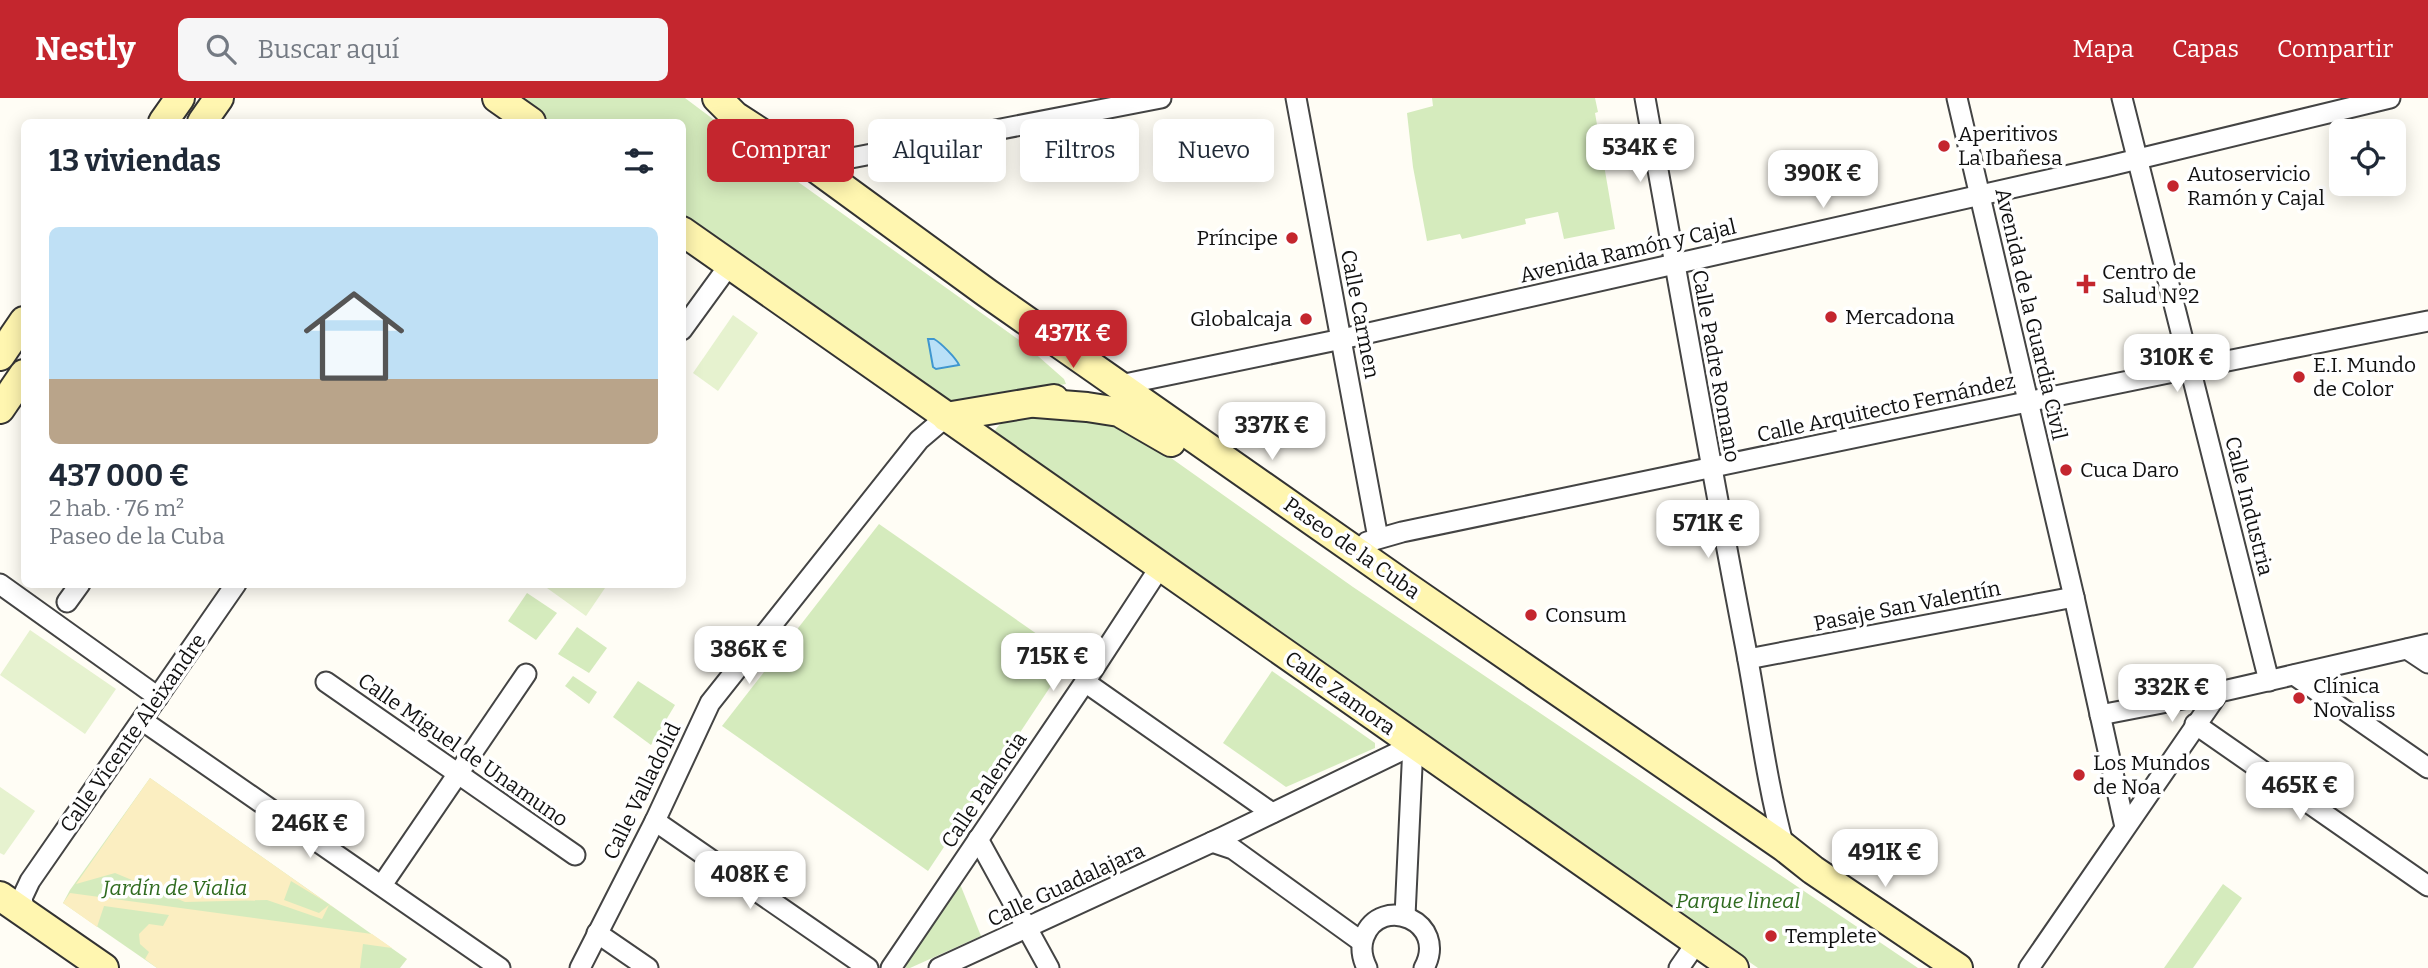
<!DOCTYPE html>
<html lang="es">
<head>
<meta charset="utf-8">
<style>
  body { margin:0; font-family:Bitter,serif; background:#f6f6f7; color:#1f2937; height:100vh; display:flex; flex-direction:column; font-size:26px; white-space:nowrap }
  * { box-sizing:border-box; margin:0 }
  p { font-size:23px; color:#747a83 }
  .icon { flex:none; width:38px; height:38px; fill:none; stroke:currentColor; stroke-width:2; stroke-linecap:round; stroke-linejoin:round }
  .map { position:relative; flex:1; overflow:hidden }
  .details { position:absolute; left:21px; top:21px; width:665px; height:469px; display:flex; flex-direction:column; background:#fff; border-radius:10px; box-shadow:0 4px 18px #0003 }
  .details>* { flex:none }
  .banner { position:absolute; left:707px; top:21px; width:665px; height:63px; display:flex; gap:14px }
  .fabs { position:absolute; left:2329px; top:21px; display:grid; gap:14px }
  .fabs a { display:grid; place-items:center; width:77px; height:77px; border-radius:10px; background:#fff; box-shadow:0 4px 18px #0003; font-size:35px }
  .price { position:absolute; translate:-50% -60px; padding:0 16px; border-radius:14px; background:#fff; color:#222; font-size:23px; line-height:46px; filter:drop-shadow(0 2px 4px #0008) }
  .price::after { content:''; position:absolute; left:50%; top:42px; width:21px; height:16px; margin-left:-10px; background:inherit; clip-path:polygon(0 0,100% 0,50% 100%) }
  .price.selected { background:#c4262e; color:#fff }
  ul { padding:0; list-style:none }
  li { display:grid; align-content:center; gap:14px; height:371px; padding:0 28px }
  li+li { border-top:2px solid #e0e1e3 }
  li span { display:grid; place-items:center; height:217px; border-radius:10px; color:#555 }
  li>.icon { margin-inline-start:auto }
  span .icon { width:126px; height:126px; fill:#fffc; stroke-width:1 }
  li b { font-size:30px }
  h2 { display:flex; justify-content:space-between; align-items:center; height:84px; padding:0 28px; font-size:30px }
  .tag { padding:0 24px; border-radius:10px; background:#fff; box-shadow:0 4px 18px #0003; font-size:24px; line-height:63px }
  .tag.selected { background:#c4262e; color:#fff }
  header { display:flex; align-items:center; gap:42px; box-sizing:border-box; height:98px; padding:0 35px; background:#c4262e; color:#fff }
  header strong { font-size:33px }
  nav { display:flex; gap:38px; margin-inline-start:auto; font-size:24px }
  .search { width:490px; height:63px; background:#f6f6f7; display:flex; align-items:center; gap:18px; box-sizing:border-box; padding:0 24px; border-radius:10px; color:#747a83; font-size:26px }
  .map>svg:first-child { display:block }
</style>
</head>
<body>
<header>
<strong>Nestly</strong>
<div class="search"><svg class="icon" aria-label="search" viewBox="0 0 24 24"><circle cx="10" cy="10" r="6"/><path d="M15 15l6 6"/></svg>Buscar aquí</div>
<nav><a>Mapa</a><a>Capas</a><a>Compartir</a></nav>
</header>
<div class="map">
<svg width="2428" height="870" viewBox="0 0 2428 870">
  <rect width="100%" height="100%" fill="#fffdf5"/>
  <g fill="#d5ebbd">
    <polygon points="510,0 685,0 773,66 1022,244 1064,281 1066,286 960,303 946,302 683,123 682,24 544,24"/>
    <polygon points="1432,0 1595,0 1598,14 1595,15 1615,131 1564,141 1558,114 1525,121 1526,126 1462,141 1460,136 1427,143 1413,69 1407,15 1433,8"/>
    <path d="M1045,318L1123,323L1164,355L1353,489L1918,870H1758L994,335C1001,316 1028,319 1045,318Z"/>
    <polygon points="879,426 1070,559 928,773 722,628"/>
    <polygon points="527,495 557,515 536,542 508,523"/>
    <polygon points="577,529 607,550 589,575 558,556"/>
    <polygon points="1272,573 1375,645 1375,650 1286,689 1223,645"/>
    <polygon points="573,578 597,594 589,606 565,588"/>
    <polygon points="638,583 675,607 651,647 613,619"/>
    <polygon points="150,680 407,861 400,870 157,870 63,805 70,792"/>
    <polygon points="960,786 981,838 910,870 906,870 904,866"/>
    <polygon points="2223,786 2242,800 2193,870 2164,870"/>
  </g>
  <g fill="#fbeec1" fill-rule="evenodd">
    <path d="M150,680L333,809L329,807L322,821L267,802L185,804L115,775L76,786ZM291,783L329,806V807L319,815L284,802Z"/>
    <polygon points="70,795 372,836 392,850 363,846 360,870 157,870 145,861 149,854 140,846 139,836 149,826 163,828 169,817 104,808 97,829 63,805"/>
  </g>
  <g fill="#e6f2cf">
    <polygon points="733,217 758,235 718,293 693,275"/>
    <polygon points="549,487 549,486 607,487 586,518 547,490"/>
    <polygon points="30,532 116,591 85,636 0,577"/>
    <polygon points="0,689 35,713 4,757 0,755"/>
  </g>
  <path fill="#b9e0f7" stroke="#3f96cf" stroke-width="2" d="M928,241H934C941,245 956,260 959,267L936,271L933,269Z"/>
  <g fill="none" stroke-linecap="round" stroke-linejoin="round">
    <defs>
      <g id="street">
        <polyline points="1296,0 1378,440"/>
        <path d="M1645,0C1678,182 1710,365 1745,546C1758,614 1766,682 1784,749"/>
        <polyline points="1957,0 2074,499 2125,729"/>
        <polyline points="2122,0 2269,583"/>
        <polyline points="817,71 846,61 1161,0"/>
        <polyline points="682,232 730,166"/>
        <polyline points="1120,287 1342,241 2105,69 2390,0"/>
        <path d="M1359,453L1367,444L1402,434C1744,363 2085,290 2428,223"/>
        <polyline points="0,486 158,599"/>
        <polyline points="67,504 80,486"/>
        <polyline points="2407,551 2428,565"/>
        <polyline points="1748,561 2074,499"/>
        <polyline points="2294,577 2428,670"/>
        <polyline points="326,584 575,757"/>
        <polyline points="1085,584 1272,715"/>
        <polyline points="2100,617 2219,594"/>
        <polyline points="143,623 500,870"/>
        <polyline points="2195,626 2428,788"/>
        <polyline points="655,723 868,870"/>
        <polyline points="978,741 1049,870"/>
        <polyline points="1212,744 1233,751 1362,844"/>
        <polyline points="382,787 526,576"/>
        <polyline points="25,816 22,800 30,783 236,486"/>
        <polyline points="1405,818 1413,647"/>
        <polyline points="597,835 648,870"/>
        <polyline points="580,870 655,723 710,605 919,342 946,319"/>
        <polyline points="891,870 1085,584 1160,469"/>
        <polyline points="939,870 1223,739 1413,647"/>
        <path d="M1367,870C1362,860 1360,850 1364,839C1381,795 1449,824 1424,870"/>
        <polyline points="1679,870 1697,844"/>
        <polyline points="2029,870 2219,594 2428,546"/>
      </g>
      <g id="secondary">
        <polyline points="497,0 531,24"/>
        <polyline points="717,0 735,18 817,71 987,195 1407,489 1784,749 1813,772 1958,870"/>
        <polyline points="163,24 180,0"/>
        <polyline points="202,24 219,0"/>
        <polyline points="682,133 1734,870"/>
        <polyline points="0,258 24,223"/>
        <polyline points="1036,305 1087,309 1119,314 1171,344"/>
        <polyline points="0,311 24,276"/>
        <polyline points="946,319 1054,301"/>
        <polyline points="0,798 104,870"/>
      </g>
    </defs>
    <use href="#street" stroke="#444" stroke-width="23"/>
    <use href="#secondary" stroke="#333" stroke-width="32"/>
    <use href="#street" stroke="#fff" stroke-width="19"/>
    <use href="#secondary" stroke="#fff6b0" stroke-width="28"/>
  </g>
  <g fill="#c4262e" stroke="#fff" stroke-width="2.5">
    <circle cx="1944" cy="48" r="7"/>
    <circle cx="2173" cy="88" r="7"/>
    <circle cx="1292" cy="140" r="7"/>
    <path d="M2082.5 175.5h7v7h7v7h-7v7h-7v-7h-7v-7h7z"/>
    <circle cx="1831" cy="219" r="7"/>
    <circle cx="1306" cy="221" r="7"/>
    <circle cx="2299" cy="279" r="7"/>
    <circle cx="2066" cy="372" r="7"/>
    <circle cx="1531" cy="517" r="7"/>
    <circle cx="2299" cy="600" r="7"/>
    <circle cx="2079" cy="677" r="7"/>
    <circle cx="1771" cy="838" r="7"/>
  </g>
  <g text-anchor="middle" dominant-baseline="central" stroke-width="7" stroke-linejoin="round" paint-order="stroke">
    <g font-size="21" fill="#111" stroke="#fff" text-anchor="start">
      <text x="1958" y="36">Aperitivos<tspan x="1958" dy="24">La Ibañesa</tspan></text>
      <text x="2187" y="76">Autoservicio<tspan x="2187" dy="24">Ramón y Cajal</tspan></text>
      <text x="1278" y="140" text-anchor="end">Príncipe</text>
      <text x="2102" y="174">Centro de<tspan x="2102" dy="24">Salud Nº2</tspan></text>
      <text x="1845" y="219">Mercadona</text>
      <text x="1292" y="221" text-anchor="end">Globalcaja</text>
      <text x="2313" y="267">E.I. Mundo<tspan x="2313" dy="24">de Color</tspan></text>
      <text x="2080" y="372">Cuca Daro</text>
      <text x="1545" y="517">Consum</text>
      <text x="2313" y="588">Clínica<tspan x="2313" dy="24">Novaliss</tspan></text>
      <text x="2093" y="665">Los Mundos<tspan x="2093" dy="24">de Noa</tspan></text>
      <text x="1785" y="838">Templete</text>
    </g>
    <g font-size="21" fill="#111" stroke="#fff">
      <text transform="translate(1628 153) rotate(-13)">Avenida Ramón y Cajal</text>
      <text transform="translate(1360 216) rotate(79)">Calle Carmen</text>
      <text transform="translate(2031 216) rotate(77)">Avenida de la Guardia Civil</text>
      <text transform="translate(1716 268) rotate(80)">Calle Padre Romano</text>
      <text transform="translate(1886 310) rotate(-12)">Calle Arquitecto Fernández</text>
      <text transform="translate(2249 408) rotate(76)">Calle Industria</text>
      <text transform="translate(1352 450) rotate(35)">Paseo de la Cuba</text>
      <text transform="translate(1907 508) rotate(-11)">Pasaje San Valentín</text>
      <text transform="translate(1340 595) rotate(35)">Calle Zamora</text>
      <text transform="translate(133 635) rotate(-55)">Calle Vicente Aleixandre</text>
      <text transform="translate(463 652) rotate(35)">Calle Miguel de Unamuno</text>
      <text transform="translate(984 692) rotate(-56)">Calle Palencia</text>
      <text transform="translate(642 693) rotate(-64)">Calle Valladolid</text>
      <text transform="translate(1066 787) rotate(-25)">Calle Guadalajara</text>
    </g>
    <g font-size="21" font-style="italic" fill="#2f6b1f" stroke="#fff">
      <text x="175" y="790">Jardín de Vialia</text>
      <text x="1738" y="803">Parque lineal</text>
    </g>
  </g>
</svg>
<div class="fabs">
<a><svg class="icon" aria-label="locate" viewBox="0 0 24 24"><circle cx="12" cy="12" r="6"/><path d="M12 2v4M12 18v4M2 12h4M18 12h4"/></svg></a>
</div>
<b class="price" style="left:1640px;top:86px">534K €</b>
<b class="price" style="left:1823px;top:112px">390K €</b>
<b class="price selected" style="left:1073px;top:272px">437K €</b>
<b class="price" style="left:2177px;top:296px">310K €</b>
<b class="price" style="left:1272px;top:364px">337K €</b>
<b class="price" style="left:1708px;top:462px">571K €</b>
<b class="price" style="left:749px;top:588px">386K €</b>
<b class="price" style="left:1053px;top:595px">715K €</b>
<b class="price" style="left:2172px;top:626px">332K €</b>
<b class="price" style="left:2300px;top:724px">465K €</b>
<b class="price" style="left:310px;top:762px">246K €</b>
<b class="price" style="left:1885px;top:791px">491K €</b>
<b class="price" style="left:750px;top:813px">408K €</b>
<div class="banner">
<a class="tag selected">Comprar</a>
<a class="tag">Alquilar</a>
<a class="tag">Filtros</a>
<a class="tag">Nuevo</a>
</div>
<section class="details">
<h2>13 viviendas<svg class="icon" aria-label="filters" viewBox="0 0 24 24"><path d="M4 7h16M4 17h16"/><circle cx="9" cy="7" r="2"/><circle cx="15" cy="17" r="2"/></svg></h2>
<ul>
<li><span style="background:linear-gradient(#bfe0f5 70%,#b9a48a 0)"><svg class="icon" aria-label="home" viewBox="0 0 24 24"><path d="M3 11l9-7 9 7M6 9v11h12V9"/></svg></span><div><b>437 000 €</b><p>2 hab. · 76 m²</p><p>Paseo de la Cuba</p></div></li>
</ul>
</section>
</div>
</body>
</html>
